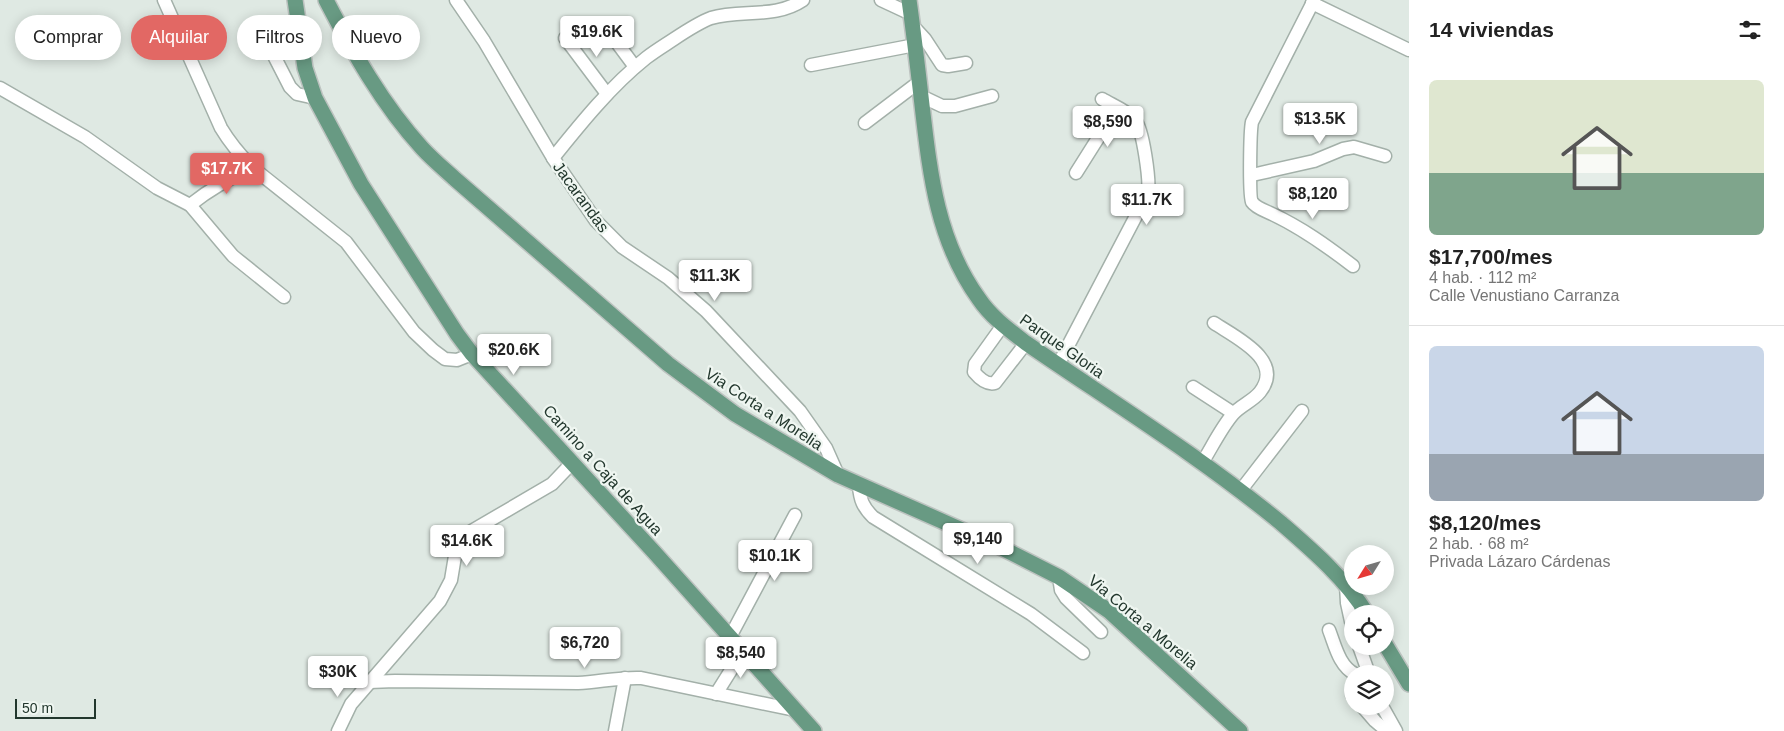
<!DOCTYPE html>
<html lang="es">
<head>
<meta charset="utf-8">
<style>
  body { margin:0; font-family:Helvetica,sans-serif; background:#f2f2f2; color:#222; height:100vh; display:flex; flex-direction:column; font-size:19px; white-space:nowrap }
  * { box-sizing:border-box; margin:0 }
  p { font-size:16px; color:#767676 }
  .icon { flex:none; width:28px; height:28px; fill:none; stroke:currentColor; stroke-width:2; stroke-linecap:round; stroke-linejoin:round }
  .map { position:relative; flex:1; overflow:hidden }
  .panel { display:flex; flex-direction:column; background:#fff; width:375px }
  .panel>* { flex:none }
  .guide { position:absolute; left:15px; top:15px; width:475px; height:45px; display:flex; gap:10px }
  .needle { width:32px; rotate:233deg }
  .controls { position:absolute; left:1344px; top:545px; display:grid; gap:10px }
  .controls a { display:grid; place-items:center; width:50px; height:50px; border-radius:50%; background:#fff; box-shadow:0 2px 12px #0003; font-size:25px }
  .scale { position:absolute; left:15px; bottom:12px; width:81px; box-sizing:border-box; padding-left:5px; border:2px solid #22372d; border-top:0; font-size:14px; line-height:18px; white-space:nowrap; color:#22372d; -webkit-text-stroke:4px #eff6f1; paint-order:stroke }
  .price { position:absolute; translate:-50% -42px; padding:0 11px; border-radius:5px; background:#fff; color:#222; font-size:16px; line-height:32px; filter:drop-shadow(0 1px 2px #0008) }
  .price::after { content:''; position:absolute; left:50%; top:30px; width:15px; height:11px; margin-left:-8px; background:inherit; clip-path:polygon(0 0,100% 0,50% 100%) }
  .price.selected { background:#e26864; color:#fff }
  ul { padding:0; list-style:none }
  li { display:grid; align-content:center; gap:10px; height:265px; padding:0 20px }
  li+li { border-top:1px solid #e0e0e0 }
  li span { display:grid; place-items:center; height:155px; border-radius:8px; color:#555 }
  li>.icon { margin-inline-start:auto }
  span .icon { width:90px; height:90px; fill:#fffc; stroke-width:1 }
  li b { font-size:21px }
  h2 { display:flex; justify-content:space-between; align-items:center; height:60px; padding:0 20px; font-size:21px }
  .chip { padding:0 18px; border-radius:22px; background:#fff; box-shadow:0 2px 12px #0003; font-size:18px; line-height:45px }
  .chip.selected { background:#e26864; color:#fff }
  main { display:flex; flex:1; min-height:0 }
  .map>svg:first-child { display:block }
</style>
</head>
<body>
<main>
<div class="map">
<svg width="1409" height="731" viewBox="0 0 1409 731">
  <rect width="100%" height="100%" fill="#dfe9e3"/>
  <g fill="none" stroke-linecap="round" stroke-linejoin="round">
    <defs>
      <g id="minor">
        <path d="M164,0L221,128C230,143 241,156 253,168L346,242L414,332L433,350L445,359L457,360L472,354"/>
        <polyline points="456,0 484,41 553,158 596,221 622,247 668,278 706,311 800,411 826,448 838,475"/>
        <polyline points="881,0 911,14"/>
        <path d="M1314,0L1252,122C1250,131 1249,197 1252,202C1256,208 1266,211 1272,214C1302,228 1327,246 1353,266"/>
        <polyline points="1312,3 1409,50"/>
        <polyline points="913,26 925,39 942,65 948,66 966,63"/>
        <polyline points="612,36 635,67"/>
        <polyline points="565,38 607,94"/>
        <polyline points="268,44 290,87 297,94 315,98"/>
        <polyline points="811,65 915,45"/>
        <polyline points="0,88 85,137 157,188 190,205 233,256 284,297"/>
        <polyline points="921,96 942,106 955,106 992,96"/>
        <polyline points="865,123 919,82"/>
        <path d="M553,158C581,123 611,86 646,58C655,51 665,45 674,39C686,31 698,23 711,18C741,9 775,19 803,0"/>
        <polyline points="1076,173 1117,108"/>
        <polyline points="1252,175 1314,161 1343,149 1354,147 1385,156"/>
        <path d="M190,205C210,189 229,178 253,168"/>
        <path d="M1003,325L975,364L974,372C979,378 987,385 995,383L1026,343"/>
        <path d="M1058,365L1148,193C1150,180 1143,129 1135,120C1128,111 1112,105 1102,99"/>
        <polyline points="1193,387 1233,413"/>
        <path d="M1202,463C1212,447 1221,428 1233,414C1241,405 1253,401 1260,392C1285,360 1235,337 1214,323"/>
        <path d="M859,486C860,500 863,507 873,517L1031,614L1083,653"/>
        <polyline points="1241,490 1302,411"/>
        <polyline points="1059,577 1061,590 1066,598 1101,632"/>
        <polyline points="1346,585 1347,603 1352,626"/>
        <path d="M1329,630C1335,645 1339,666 1355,674"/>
        <polyline points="730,637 795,515"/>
        <polyline points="1359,646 1369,674"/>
        <path d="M369,682L395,681L578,683C599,682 620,677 641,678L795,710"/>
        <polyline points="716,694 743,651"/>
        <polyline points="1352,694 1352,695"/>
        <polyline points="1362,706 1375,721 1387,731"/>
        <polyline points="1382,706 1396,731"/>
        <polyline points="338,731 351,704 440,601 451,580 456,550 461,540 470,532 552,484 573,462"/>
        <polyline points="615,731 625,678"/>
      </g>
      <g id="major">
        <polyline points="295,0 305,68 315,98 361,184 457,334 472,354 654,552 814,731"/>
        <path d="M326,0C353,52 382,104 422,148C432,159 444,169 455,179L668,364L735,414L838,475L998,546L1059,577L1109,611L1240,731"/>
        <path d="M909,0C914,35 918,70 922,105C930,174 937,241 979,299C991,317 1009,330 1026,343C1112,402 1201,457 1281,523C1312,550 1345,578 1367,614"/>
        <polyline points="1385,644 1409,684"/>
      </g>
    </defs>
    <use href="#minor" stroke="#a3b0a9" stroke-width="15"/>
    <use href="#major" stroke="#bdc3c0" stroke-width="18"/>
    <use href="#minor" stroke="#fff" stroke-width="12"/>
    <use href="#major" stroke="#689a83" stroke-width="15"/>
  </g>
  <g text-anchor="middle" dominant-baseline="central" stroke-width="4.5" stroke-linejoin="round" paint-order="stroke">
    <g font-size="16" fill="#22372d" stroke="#eff6f1">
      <text transform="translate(581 197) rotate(54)">Jacarandas</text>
      <text transform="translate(1062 346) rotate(35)">Parque Gloria</text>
      <text transform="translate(764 409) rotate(33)">Via Corta a Morelia</text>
      <text transform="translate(603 470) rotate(48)">Camino a Caja de Agua</text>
      <text transform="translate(1143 622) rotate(40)">Via Corta a Morelia</text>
    </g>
  </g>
</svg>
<div class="controls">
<a><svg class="needle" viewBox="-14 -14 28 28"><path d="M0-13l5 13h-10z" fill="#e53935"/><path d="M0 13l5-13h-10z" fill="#767676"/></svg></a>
<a><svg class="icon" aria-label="locate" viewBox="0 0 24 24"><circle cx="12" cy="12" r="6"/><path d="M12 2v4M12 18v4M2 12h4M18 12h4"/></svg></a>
<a><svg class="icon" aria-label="layers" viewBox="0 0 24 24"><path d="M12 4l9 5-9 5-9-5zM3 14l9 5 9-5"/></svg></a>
</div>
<div class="scale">50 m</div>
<b class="price" style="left:597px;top:58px">$19.6K</b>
<b class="price" style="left:1320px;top:145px">$13.5K</b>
<b class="price" style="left:1108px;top:148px">$8,590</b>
<b class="price selected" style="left:227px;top:195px">$17.7K</b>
<b class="price" style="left:1313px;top:220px">$8,120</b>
<b class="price" style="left:1147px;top:226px">$11.7K</b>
<b class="price" style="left:715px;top:302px">$11.3K</b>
<b class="price" style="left:514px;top:376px">$20.6K</b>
<b class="price" style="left:978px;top:565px">$9,140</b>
<b class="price" style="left:467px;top:567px">$14.6K</b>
<b class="price" style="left:775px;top:582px">$10.1K</b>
<b class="price" style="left:585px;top:669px">$6,720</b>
<b class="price" style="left:741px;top:679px">$8,540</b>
<b class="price" style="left:338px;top:698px">$30K</b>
<div class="guide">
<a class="chip">Comprar</a>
<a class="chip selected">Alquilar</a>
<a class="chip">Filtros</a>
<a class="chip">Nuevo</a>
</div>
</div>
<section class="panel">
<h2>14 viviendas<svg class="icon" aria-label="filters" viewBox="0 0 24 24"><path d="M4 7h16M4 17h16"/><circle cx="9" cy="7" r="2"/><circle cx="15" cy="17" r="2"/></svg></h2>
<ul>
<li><span style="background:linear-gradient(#dfe7d0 60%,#7fa58c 0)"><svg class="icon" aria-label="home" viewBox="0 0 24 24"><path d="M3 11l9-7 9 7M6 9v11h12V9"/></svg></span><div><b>$17,700/mes</b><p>4 hab. · 112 m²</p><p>Calle Venustiano Carranza</p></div></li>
<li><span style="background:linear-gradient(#c9d6e8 70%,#9aa5b1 0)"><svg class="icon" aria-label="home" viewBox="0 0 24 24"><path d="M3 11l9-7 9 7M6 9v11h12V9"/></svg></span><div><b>$8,120/mes</b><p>2 hab. · 68 m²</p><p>Privada Lázaro Cárdenas</p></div></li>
</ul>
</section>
</main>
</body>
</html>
